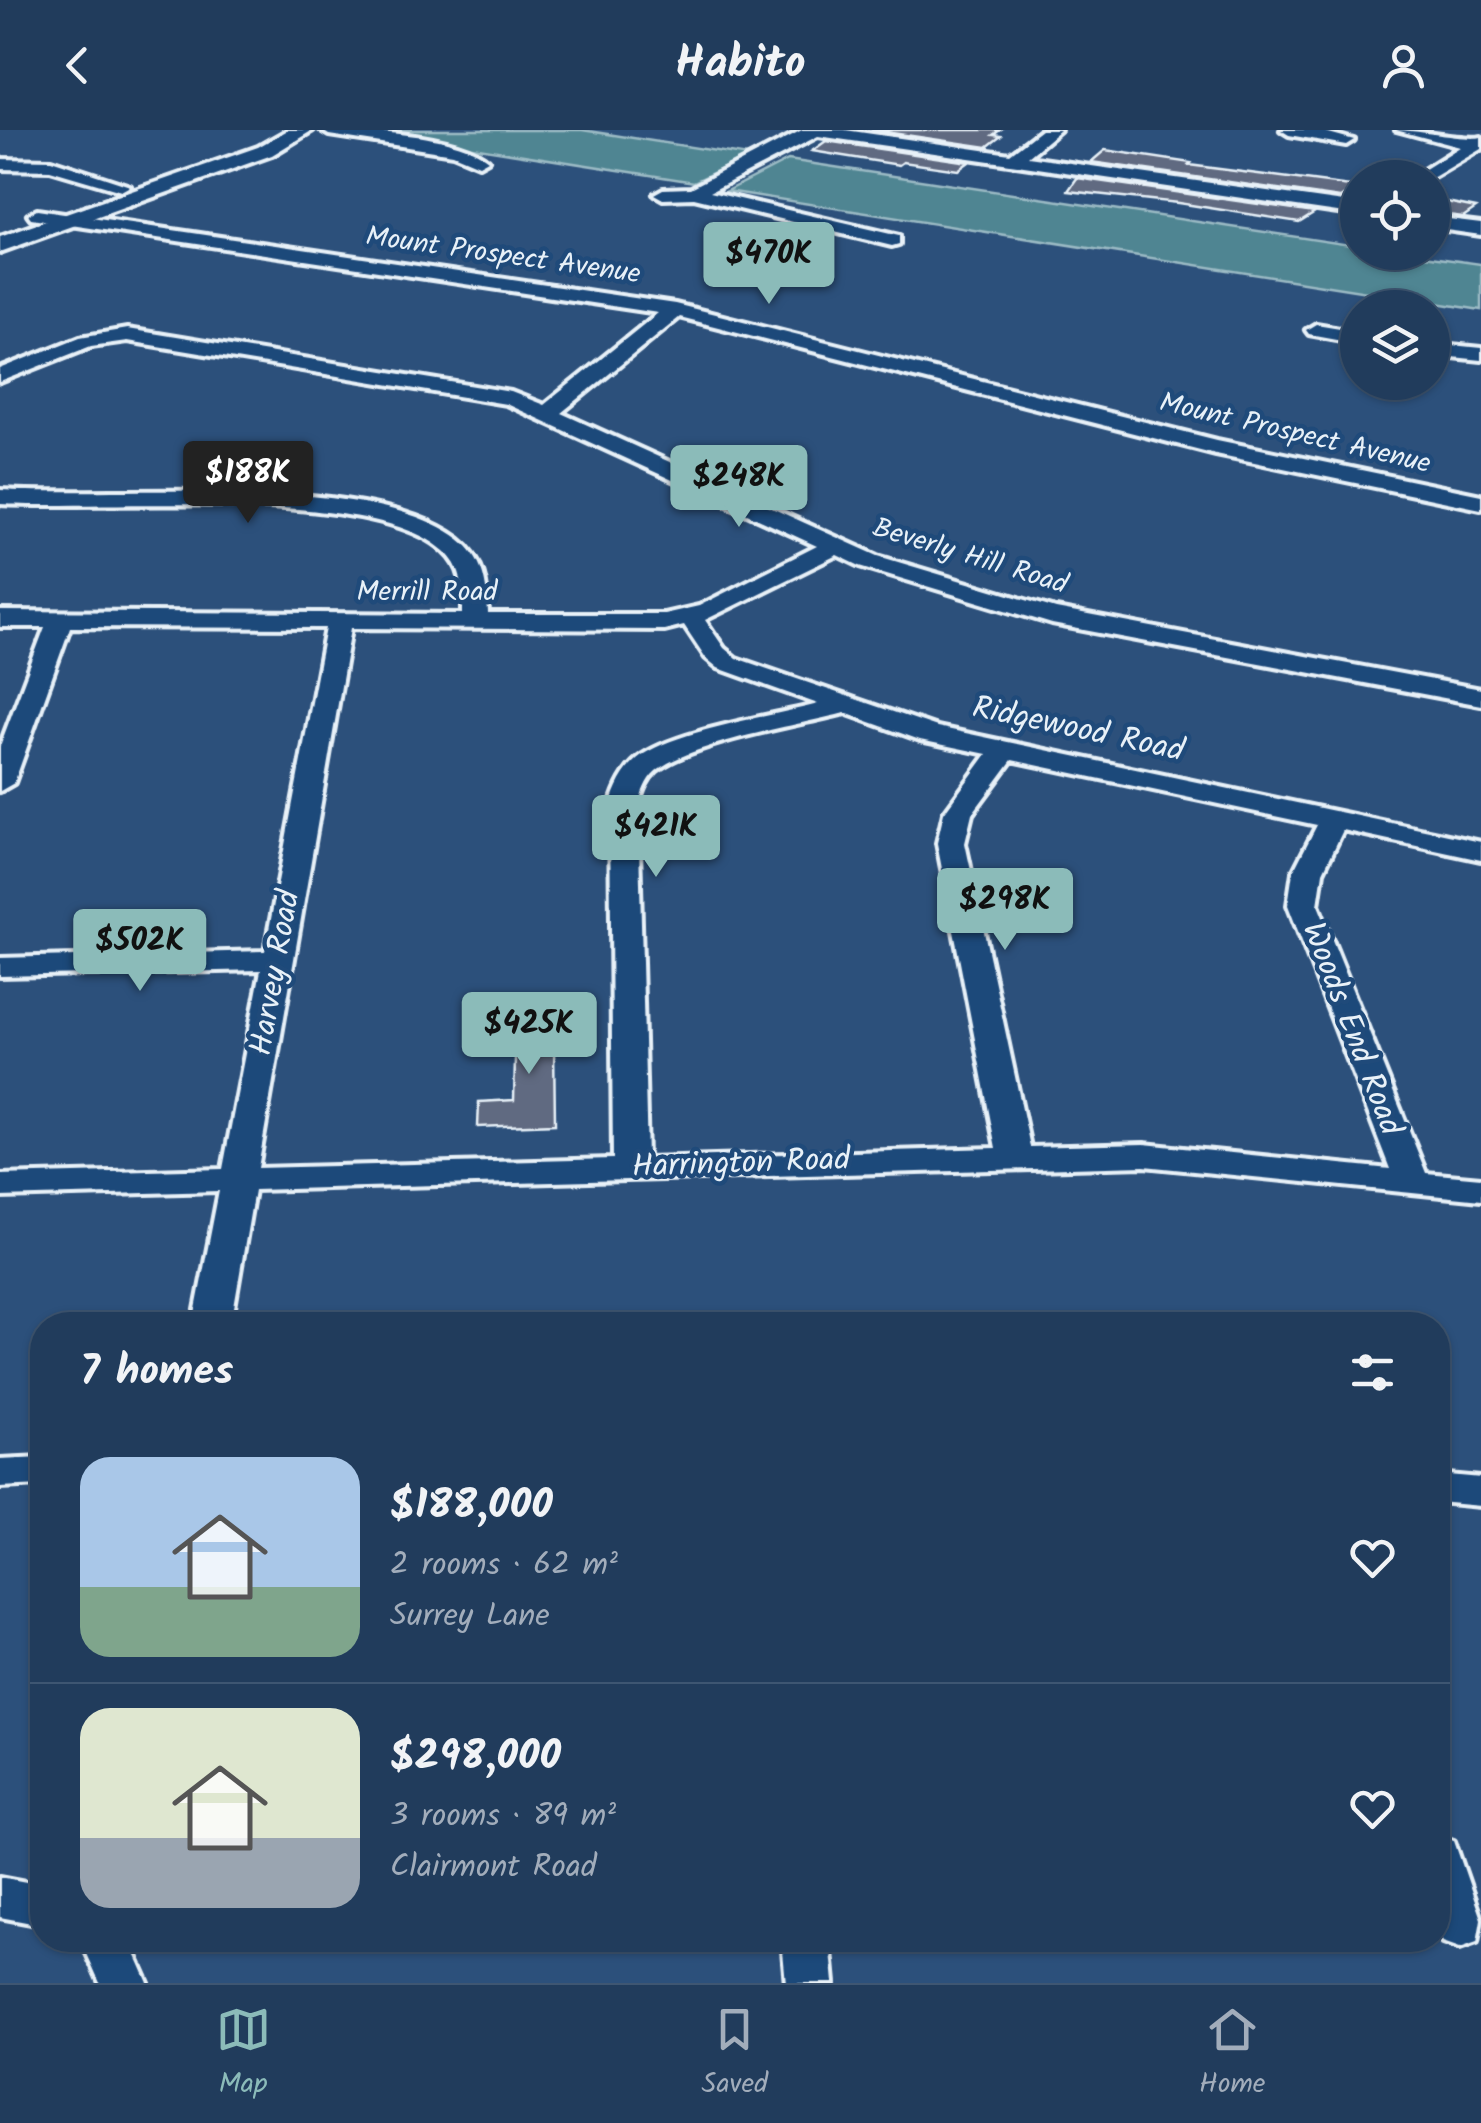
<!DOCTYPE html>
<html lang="en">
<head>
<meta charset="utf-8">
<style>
  body { margin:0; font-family:Kalam,sans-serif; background:#2d4765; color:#f1f3f6; height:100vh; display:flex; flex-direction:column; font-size:38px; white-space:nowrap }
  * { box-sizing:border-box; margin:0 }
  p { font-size:32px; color:#a2adbb }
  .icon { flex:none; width:55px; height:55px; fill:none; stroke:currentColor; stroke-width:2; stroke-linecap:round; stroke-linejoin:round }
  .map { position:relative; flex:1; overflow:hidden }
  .details { position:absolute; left:30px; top:1182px; width:1420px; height:640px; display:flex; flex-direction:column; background:#213c5c; border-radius:40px; box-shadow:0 2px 8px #0004,0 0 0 2px #3e5672 }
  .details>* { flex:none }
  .fabs { position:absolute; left:1340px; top:30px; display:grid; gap:20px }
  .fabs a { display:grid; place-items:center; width:110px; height:110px; border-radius:50%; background:#213c5c; box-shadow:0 2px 8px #0004,0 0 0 2px #3e5672; font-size:50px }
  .price { position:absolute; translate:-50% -85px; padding:0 22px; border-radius:10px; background:#8bbbb9; color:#111; font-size:32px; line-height:65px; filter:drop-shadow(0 2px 5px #0008) }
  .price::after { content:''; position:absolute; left:50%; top:60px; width:30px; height:22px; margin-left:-15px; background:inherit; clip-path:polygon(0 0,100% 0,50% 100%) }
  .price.active { background:#222; color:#fff }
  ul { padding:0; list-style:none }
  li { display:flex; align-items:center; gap:30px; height:250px; padding:0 50px }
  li+li { border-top:2px solid #3e5672 }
  li span { display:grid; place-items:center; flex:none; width:280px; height:200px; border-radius:30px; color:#555 }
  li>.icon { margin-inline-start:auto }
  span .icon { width:120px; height:120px; fill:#fffc; stroke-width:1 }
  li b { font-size:42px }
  h2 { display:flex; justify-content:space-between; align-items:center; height:120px; padding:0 50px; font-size:42px }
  header { display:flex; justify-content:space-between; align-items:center; height:130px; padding:0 50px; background:#213c5c; font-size:45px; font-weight:700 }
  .menu { display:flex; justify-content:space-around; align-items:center; height:140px; border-top:2px solid #3e5672; background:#213c5c; font-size:28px; color:#a2adbb }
  .menu a { display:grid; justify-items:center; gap:5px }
  .menu .active { color:#8bbbb9 }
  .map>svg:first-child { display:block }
</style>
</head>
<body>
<header><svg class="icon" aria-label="back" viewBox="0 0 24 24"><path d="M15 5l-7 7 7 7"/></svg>Habito<svg class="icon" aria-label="person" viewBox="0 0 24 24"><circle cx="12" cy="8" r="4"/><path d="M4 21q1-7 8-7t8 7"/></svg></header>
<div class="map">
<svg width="1481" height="1853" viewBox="0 0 1481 1853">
  <rect width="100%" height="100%" fill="#2c507b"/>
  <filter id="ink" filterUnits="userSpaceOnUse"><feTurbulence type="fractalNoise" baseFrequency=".01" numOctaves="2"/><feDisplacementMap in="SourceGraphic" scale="20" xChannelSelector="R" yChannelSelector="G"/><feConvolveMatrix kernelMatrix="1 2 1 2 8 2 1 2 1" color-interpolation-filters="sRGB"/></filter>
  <g filter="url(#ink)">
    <g fill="#508592" stroke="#9cbbc5" stroke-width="2.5">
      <polygon points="365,0 582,0 749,26 694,52"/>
      <polygon points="788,30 1357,116 1358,122 1402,123 1481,134 1481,180 727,61"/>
    </g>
    <g fill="#606a81" stroke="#e8f1f8" stroke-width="2.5">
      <polygon points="871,0 1000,0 993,5 1001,6 987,17"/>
      <polygon points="826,11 969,32 958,40 903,32 899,35 812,21"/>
      <polygon points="1105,20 1191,33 1189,35 1358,57 1340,68 1091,32"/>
      <polygon points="1077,48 1315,82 1299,92 1178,73 1068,61"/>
      <polygon points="1432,69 1476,78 1463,87 1432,83"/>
      <polygon points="560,885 560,916 554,916 555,994 478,997 479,972 514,970 516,886"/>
    </g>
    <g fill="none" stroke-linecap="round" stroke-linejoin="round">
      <defs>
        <g id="minor">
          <path d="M321,0C362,0 456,3 488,30L479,35L453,24L329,5Z"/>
          <polygon points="802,0 845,0 1010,24 1041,0 1060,0 1028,27 1358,74 1358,85 818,6 710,62 899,106 899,114 892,116 694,68 663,69 654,64 663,59 691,58"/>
          <polygon points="1281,0 1318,0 1354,10 1346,15 1289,5"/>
          <path d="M1396,0C1417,0 1468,11 1481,7V19L1432,48H1411L1460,17Z"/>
          <polygon points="0,29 51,30 130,56 121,61 50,40 0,39"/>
          <path d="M37,80L675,174L1217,310L1481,365V379L1216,324L679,187L561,283L878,426L1056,479L1481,559V575L1052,494L860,436L837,425L705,490L724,518L736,528L937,597L1481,712V730L1343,700L1323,742L1318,775L1426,1043L1481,1048V1070L1144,1036L254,1060L231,1195H193L219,1061L0,1067V1045L223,1039L261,840L0,846V828L265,821L326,498L70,497L14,653L0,661V616L45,497H0V481L463,484C463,459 464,439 444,421C375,356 100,380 0,374V360C114,367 371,341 459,409C484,428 487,455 488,484H664L699,476L817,416L506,274L127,211L91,216L0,252V239L80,207L127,199L511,262L544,275L658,183L31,89L28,85ZM684,495L706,528L718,538L818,574C773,586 671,601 637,629C623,641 615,658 610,676L613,1029L258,1038L351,498L664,500ZM845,583L920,610L987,624L944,683L937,713L996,1018L647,1028L638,676C642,663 645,651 656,641C690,613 798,595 845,583ZM1012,630L1317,695L1293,742L1288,775L1390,1039L1144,1014L1030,1017L965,713L972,684Z"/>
          <polygon points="1432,87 1481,93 1481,105 1432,98"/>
          <polygon points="1316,194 1358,201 1358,213 1309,204 1306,200"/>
          <polygon points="1432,213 1481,218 1481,230 1432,225"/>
          <polygon points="42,1327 42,1355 0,1357 0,1329"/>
          <polygon points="1438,1344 1481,1348 1481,1376 1438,1372"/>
          <polygon points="1438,1706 1454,1711 1481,1789 1477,1812 1460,1818 1443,1812 1438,1800"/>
          <polygon points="0,1747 42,1755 42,1795 0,1787"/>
          <polygon points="81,1810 129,1810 148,1853 100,1853"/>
          <polygon points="782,1810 830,1810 834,1853 786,1853"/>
        </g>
        <polygon id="major" points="288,0 313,0 272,25 0,122 0,107 258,17"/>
      </defs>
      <use href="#minor" stroke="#e8f1f8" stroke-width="8"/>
      <use href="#major" stroke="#e8f1f8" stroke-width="8"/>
      <use href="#minor" fill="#1f4a7a" fill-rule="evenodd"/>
      <use href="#major" fill="#1f4a7a" fill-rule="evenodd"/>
    </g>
  </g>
  <g text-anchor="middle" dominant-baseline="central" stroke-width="9" stroke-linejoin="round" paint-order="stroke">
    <g font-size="28" fill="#e8f1f8" stroke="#1f4a7a">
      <text transform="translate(503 126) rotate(8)">Mount Prospect Avenue</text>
      <text transform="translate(1295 304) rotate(13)">Mount Prospect Avenue</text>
      <text transform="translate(970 427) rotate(17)">Beverly Hill Road</text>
      <text x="427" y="462">Merrill Road</text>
    </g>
    <g font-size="32" fill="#e8f1f8" stroke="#1f4a7a">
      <text transform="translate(1078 600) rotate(12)">Ridgewood Road</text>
      <text transform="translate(276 843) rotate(-80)">Harvey Road</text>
      <text transform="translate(1351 899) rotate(69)">Woods End Road</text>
      <text transform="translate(741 1034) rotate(-2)">Harrington Road</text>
    </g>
  </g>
</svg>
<div class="fabs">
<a><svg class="icon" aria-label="locate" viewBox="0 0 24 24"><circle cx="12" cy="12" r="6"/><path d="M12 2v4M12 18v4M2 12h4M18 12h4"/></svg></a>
<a><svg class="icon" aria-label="layers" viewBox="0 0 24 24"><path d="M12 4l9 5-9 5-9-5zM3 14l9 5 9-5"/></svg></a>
</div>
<b class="price" style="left:769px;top:177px">$470K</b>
<b class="price active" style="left:248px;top:396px">$188K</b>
<b class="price" style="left:739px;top:400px">$248K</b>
<b class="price" style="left:656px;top:750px">$421K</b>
<b class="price" style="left:1005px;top:823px">$298K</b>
<b class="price" style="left:140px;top:864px">$502K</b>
<b class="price" style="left:529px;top:947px">$425K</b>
<section class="details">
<h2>7 homes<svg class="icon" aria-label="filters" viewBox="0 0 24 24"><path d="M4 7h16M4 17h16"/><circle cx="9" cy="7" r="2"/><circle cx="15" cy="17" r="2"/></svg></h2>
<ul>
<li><span style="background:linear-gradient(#a9c7e8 65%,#7fa58c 0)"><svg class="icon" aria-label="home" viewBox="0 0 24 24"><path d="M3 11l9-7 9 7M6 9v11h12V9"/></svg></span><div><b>$188,000</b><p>2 rooms · 62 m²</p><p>Surrey Lane</p></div><svg class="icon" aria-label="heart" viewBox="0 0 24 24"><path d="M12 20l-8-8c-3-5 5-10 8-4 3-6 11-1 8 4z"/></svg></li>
<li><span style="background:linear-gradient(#dfe7d0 65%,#9aa5b1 0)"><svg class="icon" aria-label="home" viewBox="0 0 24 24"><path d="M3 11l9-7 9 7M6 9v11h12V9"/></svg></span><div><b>$298,000</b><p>3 rooms · 89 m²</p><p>Clairmont Road</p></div><svg class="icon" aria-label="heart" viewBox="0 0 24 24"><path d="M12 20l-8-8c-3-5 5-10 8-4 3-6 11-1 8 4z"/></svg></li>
</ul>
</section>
</div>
<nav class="menu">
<a class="active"><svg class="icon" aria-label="map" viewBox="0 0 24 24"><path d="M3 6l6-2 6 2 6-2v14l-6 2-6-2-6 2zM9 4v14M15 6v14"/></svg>Map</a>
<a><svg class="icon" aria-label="saved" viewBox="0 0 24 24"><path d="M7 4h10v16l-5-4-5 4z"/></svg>Saved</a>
<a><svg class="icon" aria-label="home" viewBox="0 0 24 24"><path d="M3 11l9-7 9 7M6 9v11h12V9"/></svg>Home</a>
</nav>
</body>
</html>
